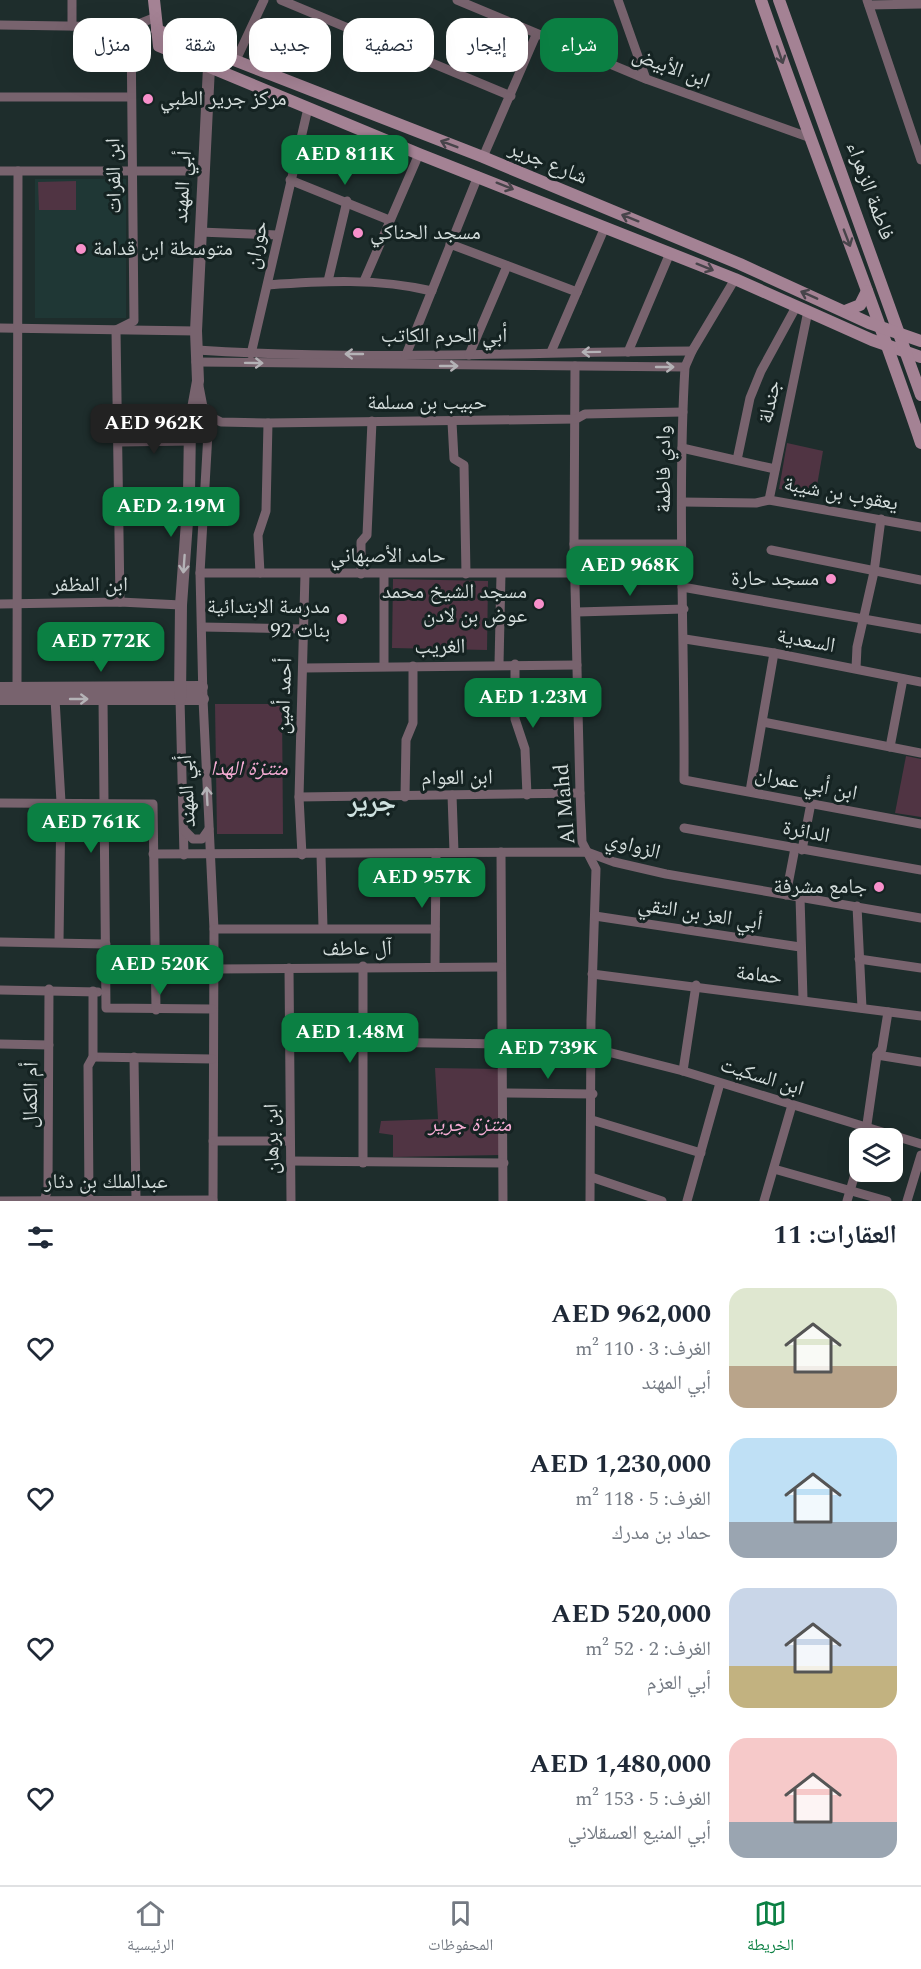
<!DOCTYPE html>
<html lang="ar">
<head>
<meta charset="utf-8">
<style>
  body { margin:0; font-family:Spectral,"Noto Naskh Arabic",serif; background:#f6f6f7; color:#1f2937; direction:rtl; height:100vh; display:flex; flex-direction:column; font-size:22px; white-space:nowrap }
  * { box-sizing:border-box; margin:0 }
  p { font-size:20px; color:#747a83 }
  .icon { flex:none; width:33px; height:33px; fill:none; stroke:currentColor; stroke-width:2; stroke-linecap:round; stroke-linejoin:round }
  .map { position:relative; height:1201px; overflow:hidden; direction:ltr }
  .side { display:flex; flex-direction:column; background:#fff; flex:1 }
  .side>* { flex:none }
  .hud { position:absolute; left:18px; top:18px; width:600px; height:54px; direction:rtl; display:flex; gap:12px }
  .fabs { position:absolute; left:849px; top:1128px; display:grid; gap:12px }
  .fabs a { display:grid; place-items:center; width:54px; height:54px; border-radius:12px; background:#fff; box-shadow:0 6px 24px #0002; font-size:30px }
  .price { position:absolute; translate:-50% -51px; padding:0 14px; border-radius:12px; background:#0b8043; color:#fff; font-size:20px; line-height:39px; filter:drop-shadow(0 2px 3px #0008) }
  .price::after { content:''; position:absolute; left:50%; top:36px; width:18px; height:14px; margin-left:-9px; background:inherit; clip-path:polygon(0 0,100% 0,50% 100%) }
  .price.current { background:#222; color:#fff }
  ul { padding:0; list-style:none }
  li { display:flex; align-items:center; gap:18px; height:150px; padding:0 24px }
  li span { display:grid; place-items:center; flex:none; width:168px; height:120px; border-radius:18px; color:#555 }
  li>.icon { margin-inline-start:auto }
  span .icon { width:72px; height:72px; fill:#fffc; stroke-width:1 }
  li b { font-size:26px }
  h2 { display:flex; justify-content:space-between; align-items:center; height:72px; padding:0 24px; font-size:26px }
  .chip { padding:0 21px; border-radius:18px; background:#fff; box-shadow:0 6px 24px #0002; font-size:21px; line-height:54px }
  .chip.current { background:#0b8043; color:#fff }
  .menu { display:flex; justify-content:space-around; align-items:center; height:84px; border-top:2px solid #e0e1e3; background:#fff; font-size:16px; color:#747a83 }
  .menu a { display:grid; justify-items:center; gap:3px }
  .menu .current { color:#0b8043 }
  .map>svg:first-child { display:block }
</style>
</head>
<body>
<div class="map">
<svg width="921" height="1201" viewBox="0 0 921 1201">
  <rect width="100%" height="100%" fill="#1e2d2c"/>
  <rect fill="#1f3735" x="35" y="179" width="91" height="139"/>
  <g fill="#503443">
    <polygon points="76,181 76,210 39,210 38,182"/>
    <polygon points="787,443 823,451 815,497 779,489"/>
    <polygon points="393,579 488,581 487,650 392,648"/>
    <polygon points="282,704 283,834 217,834 215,704"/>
    <polygon points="906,756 921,759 921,817 895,813"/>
    <polygon points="435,1068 501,1069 501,1155 393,1157 393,1135 379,1133 381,1121 438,1119"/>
  </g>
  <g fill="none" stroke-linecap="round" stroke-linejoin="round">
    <g stroke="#78636e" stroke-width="9">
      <polyline points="281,0 511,96"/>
      <polyline points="457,0 646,79 808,137"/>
      <polyline points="618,0 646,79"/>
      <polyline points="867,0 921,160"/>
      <polyline points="869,5 921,4"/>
      <polyline points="0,25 131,27 156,17"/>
      <polyline points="72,26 72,0"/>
      <polyline points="236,60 264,0"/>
      <polyline points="0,97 131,97"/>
      <polyline points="483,157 536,35"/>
      <polyline points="0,171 202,171"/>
      <polyline points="290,180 389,220"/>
      <polyline points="200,232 277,235"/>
      <polyline points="450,244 577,292"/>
      <path d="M735,279L692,351L685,367C677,504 685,642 684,780L921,824"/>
      <polyline points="328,281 347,201"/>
      <polyline points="364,281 419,154"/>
      <path d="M268,285C324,281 377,278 432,291"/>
      <polyline points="0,328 196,331"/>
      <path d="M197,350C361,361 527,352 692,351"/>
      <polyline points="551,352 605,227"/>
      <polyline points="628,352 670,253"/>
      <polyline points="251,354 308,108"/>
      <polyline points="406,355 478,176"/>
      <polyline points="469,355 507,266"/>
      <polyline points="196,362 685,367"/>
      <polyline points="575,366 574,544 580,793 582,842 596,869 591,1021 590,1201"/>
      <polyline points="199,386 208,433 200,573 203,699 214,929 213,1201"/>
      <polyline points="207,409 209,416 221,422 268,423 576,419 585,414 683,412"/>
      <polyline points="452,422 454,459 464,465 466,574"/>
      <polyline points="118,442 190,441"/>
      <polyline points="682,448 775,469"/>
      <polyline points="737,460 750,398 761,371 796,307"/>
      <polyline points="769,500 808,311"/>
      <polyline points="682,502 756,503 769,500 921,527"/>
      <polyline points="574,544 681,544"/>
      <polyline points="771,550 921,580"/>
      <polyline points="200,573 575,573"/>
      <polyline points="260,573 258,535 266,511 268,423"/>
      <polyline points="361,574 361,542 367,535 372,421"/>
      <polyline points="384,574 384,666"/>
      <polyline points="682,587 921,629"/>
      <polyline points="120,602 116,330 134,321 131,27"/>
      <polyline points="0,604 120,602 181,605"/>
      <polyline points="577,612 684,609"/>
      <polyline points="202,627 304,629"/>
      <polyline points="685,639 774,653 921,682"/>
      <polyline points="499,664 501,574"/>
      <polyline points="515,664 515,719 525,749 527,795"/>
      <polyline points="304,668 577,665"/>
      <polyline points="856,668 857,647 874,572 881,519"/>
      <polyline points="17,687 18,171"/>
      <polyline points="103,698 106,1008 212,1009"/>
      <polyline points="55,699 61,802 59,942"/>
      <polyline points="180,699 184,855"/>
      <polyline points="763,722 921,753"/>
      <polyline points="890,747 903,679"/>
      <polyline points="750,791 774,653"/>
      <polyline points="452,795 454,852"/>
      <polyline points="299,797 580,793"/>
      <polyline points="405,797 406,740 413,723 413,666"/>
      <polyline points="0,803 153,804 156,1010"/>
      <polyline points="684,828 921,870"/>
      <polyline points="184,830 193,839 202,839 209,829"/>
      <polyline points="802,850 811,803"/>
      <polyline points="501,852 503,1201"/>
      <polyline points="153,854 587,852 614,862 666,874 921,918"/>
      <polyline points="302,855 299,797 305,574"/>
      <polyline points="321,855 323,928"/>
      <polyline points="786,895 795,848"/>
      <polyline points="800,897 803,999"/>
      <polyline points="857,906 862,1008"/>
      <polyline points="595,916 800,947"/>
      <polyline points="214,929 435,929"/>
      <polyline points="0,942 106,944"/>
      <polyline points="155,953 214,953"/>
      <polyline points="859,959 921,968"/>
      <polyline points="363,966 363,1163"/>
      <polyline points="435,966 436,853"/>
      <polyline points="289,968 291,1201"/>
      <polyline points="214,969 501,967"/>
      <polyline points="592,974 921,1016"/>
      <polyline points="0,990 98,992"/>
      <polyline points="363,1042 503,1044"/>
      <polyline points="0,1044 49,1045"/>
      <polyline points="592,1048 683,1071 921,1144"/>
      <polyline points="877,1055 921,1062"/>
      <polyline points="93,1057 212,1059"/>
      <polyline points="134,1057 136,1200"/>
      <polyline points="683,1071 696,985"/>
      <polyline points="504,1093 593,1094"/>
      <polyline points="592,1120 701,1153"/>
      <polyline points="865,1138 877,1055 882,1049 888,1012"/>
      <polyline points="213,1141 290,1141"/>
      <polyline points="291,1161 504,1163"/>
      <polyline points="774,1169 887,1201"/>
      <polyline points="591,1177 662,1201"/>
      <polyline points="89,1200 88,1066 93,1057 93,991"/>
      <polyline points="0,1201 213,1200"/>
      <polyline points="44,1201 48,1188 49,989"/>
      <polyline points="687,1201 720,1083"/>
      <polyline points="764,1201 792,1105"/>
      <polyline points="847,1201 860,1157"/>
      <polyline points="907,1201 921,1155"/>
    </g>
    <g stroke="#78636e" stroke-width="12">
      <polyline points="0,688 202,687"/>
      <polyline points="0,699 203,699"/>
      <polyline points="180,699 181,605 189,494 190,425 198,381 196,331 209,67"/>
    </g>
    <g stroke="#a48294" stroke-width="12">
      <polyline points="154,0 159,46 419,154 735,279 872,340 921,357"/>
      <path d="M761,0C812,148 871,294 921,443"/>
      <polyline points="779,0 921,395"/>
      <polyline points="157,30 483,157 740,264 869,323 921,341"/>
      <polyline points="845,311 860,305 867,291"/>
    </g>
  </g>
  <defs><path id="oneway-shaft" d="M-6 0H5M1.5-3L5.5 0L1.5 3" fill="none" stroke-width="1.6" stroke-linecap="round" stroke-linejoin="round" transform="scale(1.5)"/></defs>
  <g stroke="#47444a">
    <use href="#oneway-shaft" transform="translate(780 55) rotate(71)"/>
    <use href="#oneway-shaft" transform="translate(449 144) rotate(-159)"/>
    <use href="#oneway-shaft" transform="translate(505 186) rotate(22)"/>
    <use href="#oneway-shaft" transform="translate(630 218) rotate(-158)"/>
    <use href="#oneway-shaft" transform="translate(847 238) rotate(69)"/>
    <use href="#oneway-shaft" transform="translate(705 267) rotate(22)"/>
    <use href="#oneway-shaft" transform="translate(809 295) rotate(-156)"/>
  </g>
  <g stroke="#b4b2b6">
    <use href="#oneway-shaft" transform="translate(591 352) rotate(179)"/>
    <use href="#oneway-shaft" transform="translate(354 354) rotate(-180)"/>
    <use href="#oneway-shaft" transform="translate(254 363) rotate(1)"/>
    <use href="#oneway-shaft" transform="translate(449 366)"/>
    <use href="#oneway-shaft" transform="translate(665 367)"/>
    <use href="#oneway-shaft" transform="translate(184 564) rotate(94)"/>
    <use href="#oneway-shaft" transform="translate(79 699)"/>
    <use href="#oneway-shaft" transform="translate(207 796) rotate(-93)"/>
  </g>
  <g fill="#f890cb" stroke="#152322" stroke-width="2">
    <circle cx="148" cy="99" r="6"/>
    <circle cx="358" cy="233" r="6"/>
    <circle cx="81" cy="249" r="6"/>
    <circle cx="831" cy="579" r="6"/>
    <circle cx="539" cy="604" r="6"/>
    <circle cx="342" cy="619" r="6"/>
    <circle cx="879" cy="887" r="6"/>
  </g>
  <g text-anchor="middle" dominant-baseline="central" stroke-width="6" stroke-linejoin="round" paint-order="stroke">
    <g font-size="21" fill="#d4dddc" stroke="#152322">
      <text transform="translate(671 68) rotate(20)">ابن الأبيض</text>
      <text transform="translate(548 163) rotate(22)">شارع جرير</text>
      <text transform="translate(114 176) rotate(-91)">ابن الفرات</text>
      <text transform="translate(183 187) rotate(-87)">أبي المهند</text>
      <text transform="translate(870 191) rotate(70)">فاطمة الزهراء</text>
      <text transform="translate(257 245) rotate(-79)">حوران</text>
      <text x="444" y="336">أبي الحرم الكاتب</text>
      <text transform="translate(770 402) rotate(-78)">جندلة</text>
      <text x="427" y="403">حبيب بن مسلمة</text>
      <text transform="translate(664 469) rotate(-90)">وادي فاطمة</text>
      <text transform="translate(841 494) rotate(10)">يعقوب بن شيبة</text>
      <text x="388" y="556">حامد الأصبهاني</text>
      <text x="90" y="585">ابن المظفر</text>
      <text transform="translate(806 641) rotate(10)">السعدية</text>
      <text transform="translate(440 647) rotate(-1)">الغريب</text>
      <text transform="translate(284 696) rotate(-88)">أحمد أمين</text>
      <text transform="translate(457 778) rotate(-1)">ابن العوام</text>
      <text transform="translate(806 784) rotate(11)">ابن أبي عمران</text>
      <text transform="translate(187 791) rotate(-93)">أبي المهند</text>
      <text transform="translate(565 804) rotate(-95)">Al Mahd</text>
      <text transform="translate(806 832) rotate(11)">الدائرة</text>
      <text transform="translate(633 846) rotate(15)">الزواوي</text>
      <text transform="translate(700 914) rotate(9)">أبي العز بن التقي</text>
      <text transform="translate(357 949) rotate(-1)">آل عاطف</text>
      <text transform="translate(759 975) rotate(7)">حمامة</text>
      <text transform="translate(762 1077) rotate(17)">ابن السكيت</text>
      <text transform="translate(31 1095) rotate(-89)">أم الكمال</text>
      <text transform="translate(272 1139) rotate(-91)">ابن برهان</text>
      <text x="106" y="1182">عبدالملك بن دثار</text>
    </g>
    <g font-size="21" fill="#d4dddc" stroke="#152322" text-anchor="end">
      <text x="160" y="99" text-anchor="start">مركز جرير الطبي</text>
      <text x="370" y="233" text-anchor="start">مسجد الحناكي</text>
      <text x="93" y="249" text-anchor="start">متوسطة ابن قدامة</text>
      <text x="819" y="579">مسجد حارة</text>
      <text x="527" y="592">مسجد الشيخ محمد<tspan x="527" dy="24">عوض بن لادن</tspan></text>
      <text x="330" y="607">مدرسة الابتدائية<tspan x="330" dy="24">92 بنات</tspan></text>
      <text x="867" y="887">جامع مشرفة</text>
    </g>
    <g font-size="21" font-style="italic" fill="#f6acd4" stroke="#152322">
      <text x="249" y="769">منتزة الهدا</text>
      <text x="470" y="1125">منتزة جرير</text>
    </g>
    <g font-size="27" font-weight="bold" fill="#cee1df" stroke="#152322">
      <text x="372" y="803">جرير</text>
    </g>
  </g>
</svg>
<div class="fabs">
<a><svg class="icon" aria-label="layers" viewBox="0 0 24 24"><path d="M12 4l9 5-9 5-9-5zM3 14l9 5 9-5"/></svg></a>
</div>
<b class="price" style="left:345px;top:186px">AED 811K</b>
<b class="price current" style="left:154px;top:455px">AED 962K</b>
<b class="price" style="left:171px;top:538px">AED 2.19M</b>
<b class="price" style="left:630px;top:597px">AED 968K</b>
<b class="price" style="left:101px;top:673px">AED 772K</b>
<b class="price" style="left:533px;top:729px">AED 1.23M</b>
<b class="price" style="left:91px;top:854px">AED 761K</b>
<b class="price" style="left:422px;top:909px">AED 957K</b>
<b class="price" style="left:160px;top:996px">AED 520K</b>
<b class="price" style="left:350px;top:1064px">AED 1.48M</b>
<b class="price" style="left:548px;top:1080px">AED 739K</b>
<div class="hud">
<a class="chip current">شراء</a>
<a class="chip">إيجار</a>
<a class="chip">تصفية</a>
<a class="chip">جديد</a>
<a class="chip">شقة</a>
<a class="chip">منزل</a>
</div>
</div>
<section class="side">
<h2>العقارات: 11<svg class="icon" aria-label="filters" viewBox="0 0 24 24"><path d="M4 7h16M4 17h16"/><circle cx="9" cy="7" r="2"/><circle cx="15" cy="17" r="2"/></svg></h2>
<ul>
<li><span style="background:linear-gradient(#dfe7d0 65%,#b9a48a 0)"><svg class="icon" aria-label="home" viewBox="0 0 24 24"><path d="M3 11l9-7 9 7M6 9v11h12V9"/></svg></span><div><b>AED 962,000</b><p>الغرف: 3 · 110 m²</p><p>أبي المهند</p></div><svg class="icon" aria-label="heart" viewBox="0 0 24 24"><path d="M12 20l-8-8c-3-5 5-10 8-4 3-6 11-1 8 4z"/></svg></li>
<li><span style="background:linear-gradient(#bfe0f5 70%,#9aa5b1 0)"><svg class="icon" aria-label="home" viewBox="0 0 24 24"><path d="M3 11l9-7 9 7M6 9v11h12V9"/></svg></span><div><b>AED 1,230,000</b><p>الغرف: 5 · 118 m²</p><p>حماد بن مدرك</p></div><svg class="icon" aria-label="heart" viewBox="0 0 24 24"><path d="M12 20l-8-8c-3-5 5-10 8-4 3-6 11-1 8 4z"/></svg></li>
<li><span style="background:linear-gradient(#c9d6e8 65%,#c2b280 0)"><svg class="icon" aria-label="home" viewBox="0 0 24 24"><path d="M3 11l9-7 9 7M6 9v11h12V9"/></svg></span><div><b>AED 520,000</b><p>الغرف: 2 · 52 m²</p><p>أبي العزم</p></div><svg class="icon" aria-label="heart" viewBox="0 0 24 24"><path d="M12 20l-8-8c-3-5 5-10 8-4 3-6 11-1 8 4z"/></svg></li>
<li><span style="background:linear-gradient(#f6c9c9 70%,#9aa5b1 0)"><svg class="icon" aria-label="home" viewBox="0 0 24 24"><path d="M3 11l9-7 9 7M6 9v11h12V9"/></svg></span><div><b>AED 1,480,000</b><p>الغرف: 5 · 153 m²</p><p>أبي المنيع العسقلاني</p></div><svg class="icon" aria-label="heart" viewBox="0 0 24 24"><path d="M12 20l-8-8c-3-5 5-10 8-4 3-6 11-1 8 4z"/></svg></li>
</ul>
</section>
<nav class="menu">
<a class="current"><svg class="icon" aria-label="map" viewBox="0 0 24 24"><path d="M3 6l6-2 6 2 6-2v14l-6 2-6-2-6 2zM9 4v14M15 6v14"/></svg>الخريطة</a>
<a><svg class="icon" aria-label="saved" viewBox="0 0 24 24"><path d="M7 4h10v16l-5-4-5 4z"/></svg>المحفوظات</a>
<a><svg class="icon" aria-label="home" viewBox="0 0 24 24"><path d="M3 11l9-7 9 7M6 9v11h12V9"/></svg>الرئيسية</a>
</nav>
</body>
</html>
